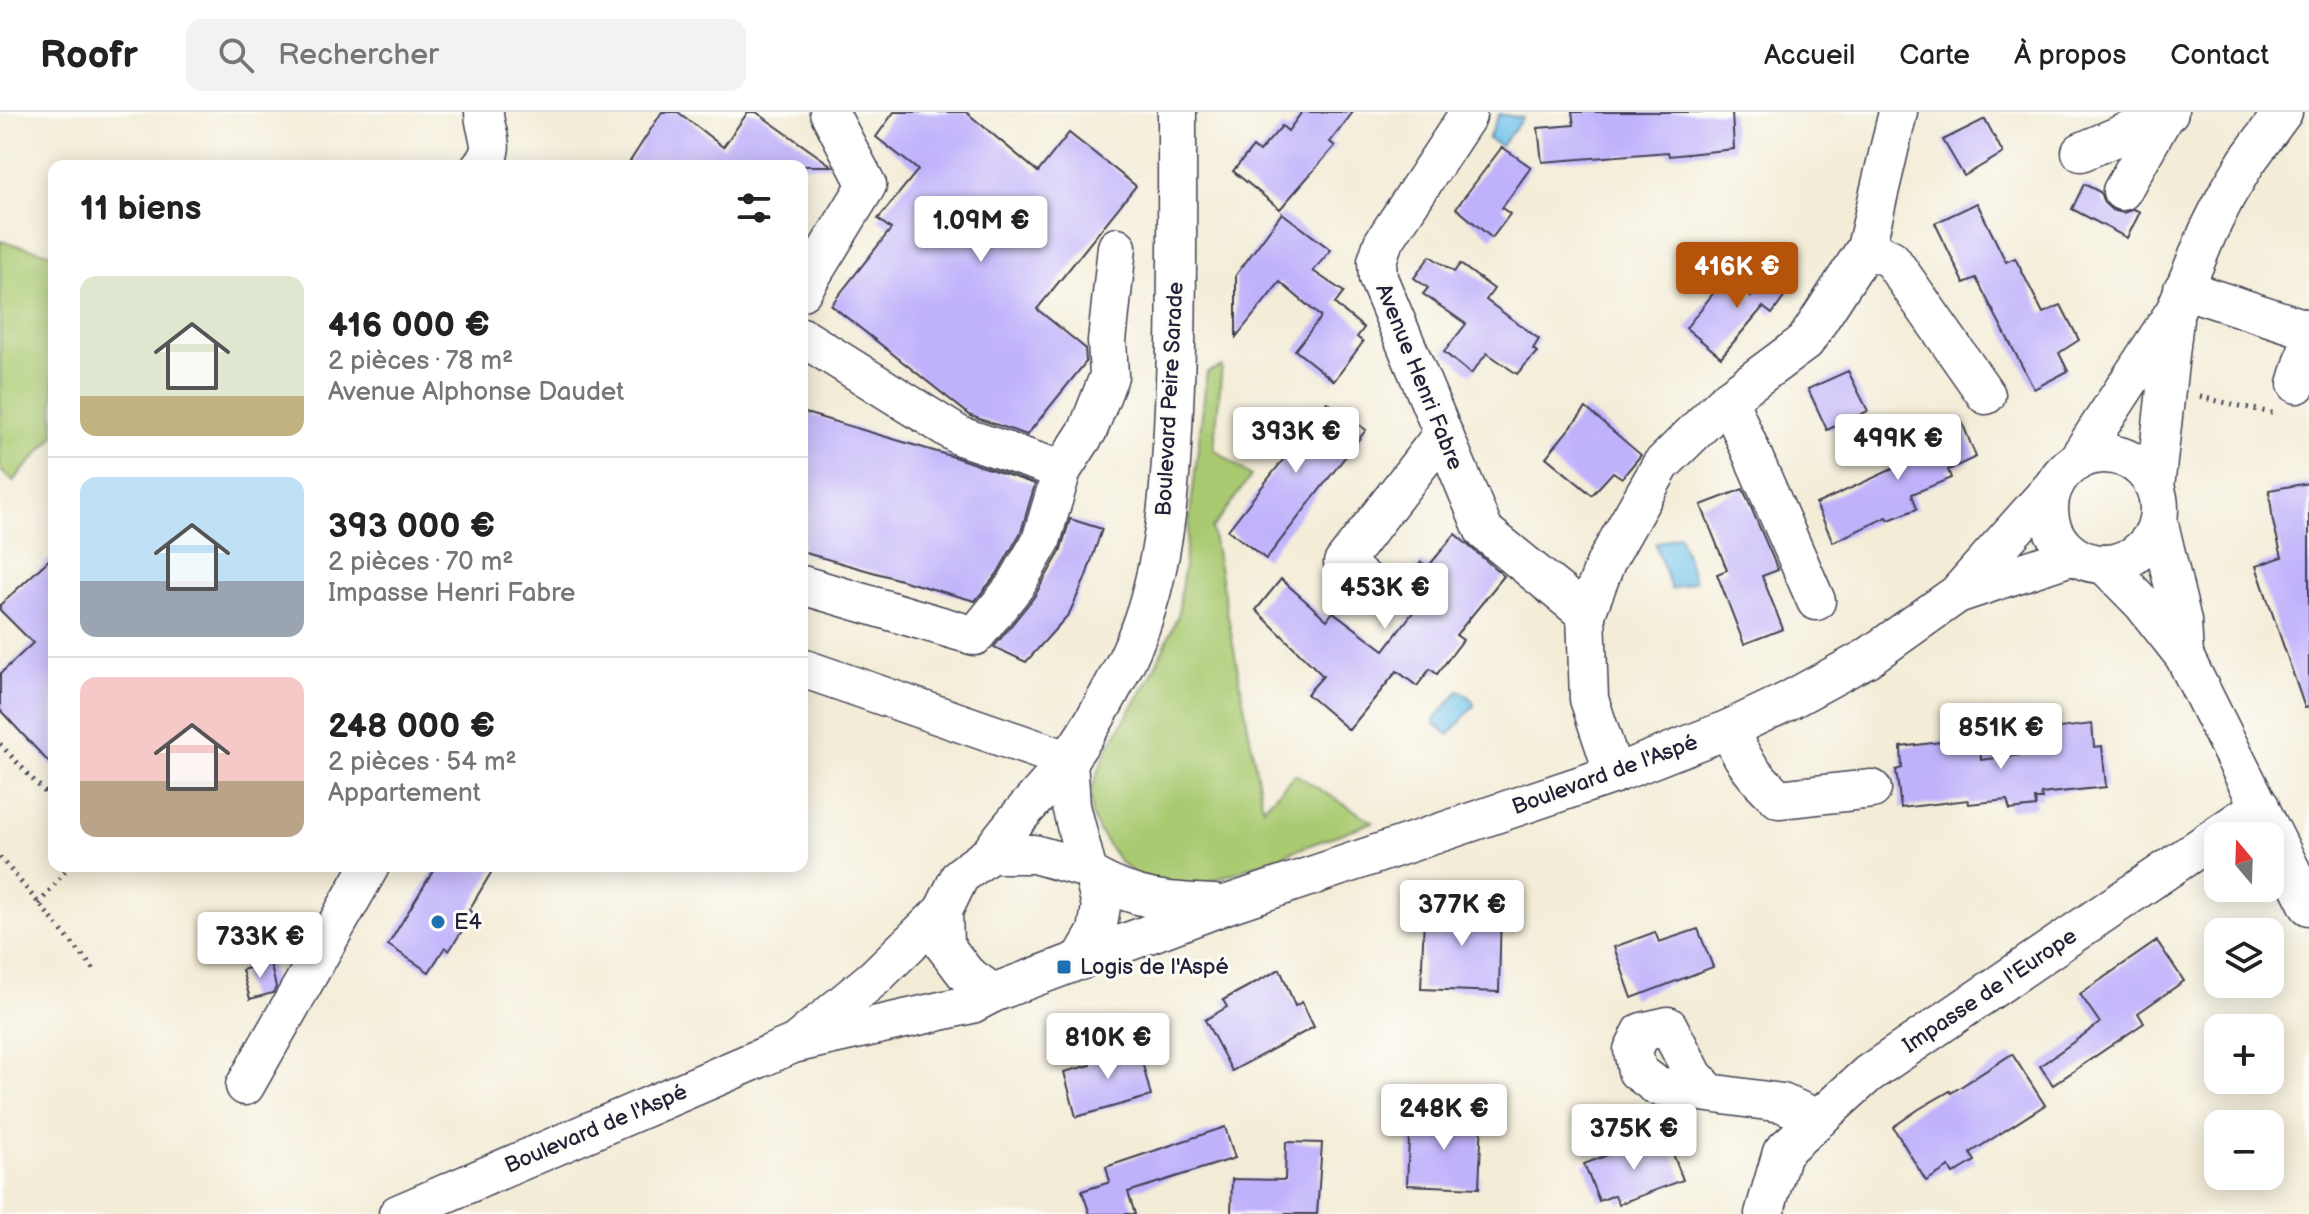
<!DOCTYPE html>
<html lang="fr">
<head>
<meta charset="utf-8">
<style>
  body { margin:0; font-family:"Balsamiq Sans",sans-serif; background:#f2f2f2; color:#222; height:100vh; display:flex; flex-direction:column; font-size:30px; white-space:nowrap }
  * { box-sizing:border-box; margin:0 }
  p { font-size:26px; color:#767676 }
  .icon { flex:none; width:44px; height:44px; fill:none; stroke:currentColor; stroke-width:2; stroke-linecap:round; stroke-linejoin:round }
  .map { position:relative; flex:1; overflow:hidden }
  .drawer { position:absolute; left:48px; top:48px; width:760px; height:712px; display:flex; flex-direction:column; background:#fff; border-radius:16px; box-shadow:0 4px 20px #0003 }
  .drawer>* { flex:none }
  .needle { width:52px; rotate:341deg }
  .fabs { position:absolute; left:2204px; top:710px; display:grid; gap:16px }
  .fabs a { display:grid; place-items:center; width:80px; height:80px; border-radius:16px; background:#fff; box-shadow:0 4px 20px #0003; font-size:40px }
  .price { position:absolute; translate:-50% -68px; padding:0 18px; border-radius:8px; background:#fff; color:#222; font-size:26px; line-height:52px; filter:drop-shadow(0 2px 4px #0008) }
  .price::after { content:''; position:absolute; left:50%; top:48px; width:24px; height:18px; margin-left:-12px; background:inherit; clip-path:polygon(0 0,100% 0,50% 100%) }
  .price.active { background:#b45309; color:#fff }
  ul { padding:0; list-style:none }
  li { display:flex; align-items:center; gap:24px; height:200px; padding:0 32px }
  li+li { border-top:2px solid #e0e0e0 }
  li span { display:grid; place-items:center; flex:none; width:224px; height:160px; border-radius:16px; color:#555 }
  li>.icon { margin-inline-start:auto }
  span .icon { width:96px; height:96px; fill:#fffc; stroke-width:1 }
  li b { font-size:34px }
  h2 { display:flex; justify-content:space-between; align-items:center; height:96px; padding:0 32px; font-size:34px }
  header { display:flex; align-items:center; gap:48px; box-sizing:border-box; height:112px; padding:0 40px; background:#fff; border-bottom:2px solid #e0e0e0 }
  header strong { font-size:38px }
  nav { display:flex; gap:44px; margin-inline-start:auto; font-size:28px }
  .search { width:560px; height:72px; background:#f2f2f2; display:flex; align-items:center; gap:20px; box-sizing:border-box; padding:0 28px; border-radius:16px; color:#767676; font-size:30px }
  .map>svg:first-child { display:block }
</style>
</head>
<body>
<header>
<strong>Roofr</strong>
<div class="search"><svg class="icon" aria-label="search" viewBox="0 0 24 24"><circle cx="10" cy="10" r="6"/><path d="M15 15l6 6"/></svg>Rechercher</div>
<nav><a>Accueil</a><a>Carte</a><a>À propos</a><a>Contact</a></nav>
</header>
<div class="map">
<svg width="2309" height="1102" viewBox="0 0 2309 1102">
  <rect width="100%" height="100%" fill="#fdfcf7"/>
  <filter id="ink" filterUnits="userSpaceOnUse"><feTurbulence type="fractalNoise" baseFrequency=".0125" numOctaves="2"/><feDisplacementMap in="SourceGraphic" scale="16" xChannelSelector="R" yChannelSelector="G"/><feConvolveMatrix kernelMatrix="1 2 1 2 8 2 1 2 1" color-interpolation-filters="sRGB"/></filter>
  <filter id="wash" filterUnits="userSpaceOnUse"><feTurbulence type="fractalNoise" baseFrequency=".006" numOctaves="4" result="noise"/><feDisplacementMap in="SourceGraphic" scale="32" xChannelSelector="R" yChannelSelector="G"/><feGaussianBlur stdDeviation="1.8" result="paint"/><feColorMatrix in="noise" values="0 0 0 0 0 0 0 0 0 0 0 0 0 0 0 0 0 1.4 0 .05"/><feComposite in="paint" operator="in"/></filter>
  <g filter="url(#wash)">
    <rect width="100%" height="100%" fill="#f3ecd7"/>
    <g fill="#aaca72" stroke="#667656" stroke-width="2">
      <polygon points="0,129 54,142 54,325 13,369 0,358"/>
      <polygon points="1222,254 1214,337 1251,364 1212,417 1263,696 1295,662 1373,710 1206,771 1173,774 1138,764 1120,750 1099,719 1092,704 1091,678 1108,636 1151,564 1178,504 1207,260"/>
    </g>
    <g fill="#6fc2eb" stroke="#487293" stroke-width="2">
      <polygon points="1499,2 1523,6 1501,34 1488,27"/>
      <polygon points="1679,423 1695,469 1671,477 1655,432"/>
      <polygon points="1459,579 1462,579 1473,589 1474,594 1449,623 1435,612 1434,608"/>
    </g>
    <g id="blocks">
      <g fill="#c0b1fb">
        <polygon points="662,0 678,0 723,35 748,0 756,0 832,54 627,54"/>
        <polygon points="894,0 966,0 1038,60 1069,21 1136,74 1037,197 1085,236 1086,250 1027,323 971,304 831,193 891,117 878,107 918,58 876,25"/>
        <polygon points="1302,0 1353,0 1330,30 1335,34 1280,97 1233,59 1253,35 1259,40 1282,14 1288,19"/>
        <polygon points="1572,0 1732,0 1734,37 1669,44 1668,40 1542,50 1538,16 1574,13"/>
        <polygon points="1985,7 2003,41 1964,64 1943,28"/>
        <polygon points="1502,35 1531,55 1502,96 1510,102 1492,126 1456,96"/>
        <polygon points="2084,72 2100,80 2104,91 2112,98 2123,101 2134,97 2140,100 2127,126 2072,97"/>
        <polygon points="1977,91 2006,150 2015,146 2043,201 2061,193 2079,228 2059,241 2068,259 2034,277 1976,166 1964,171 1935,111"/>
        <polygon points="1282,101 1331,138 1313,159 1344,180 1335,192 1364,216 1357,225 1363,230 1334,269 1295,238 1321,205 1280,170 1236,225 1236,163"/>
        <polygon points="1430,144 1454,160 1460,152 1494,177 1486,188 1539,227 1533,237 1537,240 1517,262 1487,241 1471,262 1444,240 1466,212 1423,182 1428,176 1414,166"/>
        <polygon points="1777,154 1795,170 1772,202 1763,195 1721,245 1686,216 1726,165 1751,185"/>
        <polygon points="1848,259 1868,299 1827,318 1808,277"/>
        <polygon points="1327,290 1366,318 1266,447 1228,418 1290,339 1259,337 1291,297 1309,312"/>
        <polygon points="1586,296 1641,343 1622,366 1613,360 1592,383 1546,345"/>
        <polygon points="802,300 954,345 1035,372 1021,420 997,462 975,489 802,440"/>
        <polygon points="1960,305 1976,345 1948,358 1951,366 1912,382 1917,397 1889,408 1887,405 1833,430 1816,392 1895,356 1892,346 1930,329 1926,319"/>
        <polygon points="2309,371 2309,595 2305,596 2256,454 2282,445 2273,410 2269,378"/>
        <polygon points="1743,377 1778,458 1762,464 1783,517 1744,532 1717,462 1727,458 1701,393"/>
        <polygon points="1070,407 1102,417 1085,467 1069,502 1026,550 994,535 1034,485 1060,440"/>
        <polygon points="1455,422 1504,464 1456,523 1463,528 1437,562 1430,557 1417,574 1397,559 1349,618 1307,582 1323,564 1256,498 1281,467 1327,508 1333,500 1384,538 1417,495 1399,480 1421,450 1428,455"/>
        <polygon points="54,443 54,656 0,598 0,562 33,531 0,498 0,493"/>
        <polygon points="2092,612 2094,635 2102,634 2106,675 2041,682 2042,687 2035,687 2036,695 2010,698 2007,688 1969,692 1968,688 1901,696 1896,658 1902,656 1901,635 1956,628 1957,637 1980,633 1981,648 2037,641 2034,619"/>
        <polygon points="436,754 495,754 469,798 473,802 449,839 445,835 429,860 388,833"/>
        <polygon points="1429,792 1501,794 1499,880 1421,877 1424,805 1429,804"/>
        <polygon points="1698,817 1713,855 1632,886 1614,835 1655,820 1659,830"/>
        <polygon points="2157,829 2184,869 2138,901 2144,911 2053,973 2040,954 2100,911 2080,882"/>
        <polygon points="270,850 276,875 273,881 250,887 242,858"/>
        <polygon points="1280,857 1295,894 1302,890 1314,915 1232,959 1205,908 1227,895 1223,888"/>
        <polygon points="1137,930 1151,984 1076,1005 1064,960 1091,953 1088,944"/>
        <polygon points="2012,942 2045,993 1970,1041 1975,1049 1953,1062 1949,1055 1926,1069 1893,1015 1919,997 1950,979 1951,981"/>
        <polygon points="1410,1003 1482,1006 1479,1076 1407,1073"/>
        <polygon points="1225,1015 1235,1046 1128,1080 1135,1102 1090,1102 1082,1079 1110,1070 1106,1055"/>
        <polygon points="1654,1025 1660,1038 1670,1034 1683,1068 1619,1092 1615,1083 1599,1089 1584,1052"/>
        <polygon points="1286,1030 1322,1031 1317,1102 1231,1102 1232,1067 1285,1068"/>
      </g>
    </g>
  </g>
  <g filter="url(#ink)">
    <use href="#blocks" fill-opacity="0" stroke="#414052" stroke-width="2"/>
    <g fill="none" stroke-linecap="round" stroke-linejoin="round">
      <defs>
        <g id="minor">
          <polyline points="1467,0 1467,4 1383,131 1377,149 1378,166 1484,419 1586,502"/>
          <polyline points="2081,40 2164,4"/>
          <path d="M481,54C499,35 484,21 484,0"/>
          <polyline points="2122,79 2164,4 2169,0"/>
          <polyline points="1866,136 1891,147 1986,283"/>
          <polyline points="2183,177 2309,218"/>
          <polyline points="802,179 867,73 829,0"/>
          <polyline points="802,225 960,324 1062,358"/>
          <polyline points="2297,272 2309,232"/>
          <polyline points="1728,287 1816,489"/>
          <circle cx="2104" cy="397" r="55"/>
          <polyline points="2076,350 2175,199 2208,120 2226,84 2247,49 2283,0"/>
          <polyline points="2155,375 2174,207"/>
          <polyline points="2158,408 2182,509 2184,544"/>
          <polyline points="2104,452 2143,492 2184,544 2309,794"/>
          <polyline points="1365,469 1343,451 1442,323"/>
          <polyline points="802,473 975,524 1015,474 1041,429 1062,358 1088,318 1109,264 1107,229 1117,135"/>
          <polyline points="1960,481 2074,443"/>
          <polyline points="802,556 1068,648"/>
          <path d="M1729,617C1743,650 1753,663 1779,687L1872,677"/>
          <polyline points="1068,648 1071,694 1087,757"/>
          <polyline points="1614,662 1589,587 1586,502 1606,450 1661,353 1728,287 1805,230 1866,136 1898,0"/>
          <path d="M990,742C1012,708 1043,681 1067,649C1087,623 1105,590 1120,561C1167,474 1171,369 1175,272C1178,182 1177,91 1177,0"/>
          <path d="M1094,765C1136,788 1166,790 1214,792"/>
          <polyline points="993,881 966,862 944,833 943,799 960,764 990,742 1034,742 1087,757 1094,765 1101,794 1097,820 1080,849"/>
          <polyline points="799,928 874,866 943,799"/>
          <polyline points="245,974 370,754"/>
          <polyline points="1710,981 1694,964 1668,914 1642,920 1633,938 1637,959 1657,974 1782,991 1819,1007"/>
          <polyline points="398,1102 793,932 972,892 993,881 1228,792 1614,662 1729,617 1786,590 1867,546 1957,482 2055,372"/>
          <polyline points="1764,1102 1782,1040 1868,962 2260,694"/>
        </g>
      </defs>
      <use href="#minor" stroke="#414052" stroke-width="41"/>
      <g stroke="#414052" stroke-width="5" stroke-dasharray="2 6" stroke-linecap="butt">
        <polyline points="2200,285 2276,302"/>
        <polyline points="0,632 54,690"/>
        <polyline points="0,745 97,861"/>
        <polyline points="39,792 69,754"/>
      </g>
      <use href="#minor" stroke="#fff" stroke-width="38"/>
    </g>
  </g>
  <g fill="#1f6fb2" stroke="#fdfcf7" stroke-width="3">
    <circle cx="438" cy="810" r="8"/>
    <rect x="1056" y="847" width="16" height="16" rx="4"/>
  </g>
  <g text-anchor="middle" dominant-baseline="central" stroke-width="6" stroke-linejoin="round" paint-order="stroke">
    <g font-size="22" fill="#22223b" stroke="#fdfcf7">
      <text transform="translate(1419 265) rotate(68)">Avenue Henri Fabre</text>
      <text transform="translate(1170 287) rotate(-87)">Boulevard Peire Sarade</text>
      <text transform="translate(1605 663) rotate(-20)">Boulevard de l'Aspé</text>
      <text transform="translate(1990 879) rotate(-34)">Impasse de l'Europe</text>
      <text transform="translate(596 1017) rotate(-23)">Boulevard de l'Aspé</text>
    </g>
    <g font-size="22" fill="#22223b" stroke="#fdfcf7" text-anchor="start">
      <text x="454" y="810">E4</text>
      <text x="1080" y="855">Logis de l'Aspé</text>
    </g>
  </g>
</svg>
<div class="fabs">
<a><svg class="needle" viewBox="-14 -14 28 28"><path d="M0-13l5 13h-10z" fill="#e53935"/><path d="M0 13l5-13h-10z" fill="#767676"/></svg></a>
<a><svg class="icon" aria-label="layers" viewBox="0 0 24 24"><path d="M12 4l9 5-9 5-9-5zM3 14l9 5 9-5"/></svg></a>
<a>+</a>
<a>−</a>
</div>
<b class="price" style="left:981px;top:152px">1.09M €</b>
<b class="price active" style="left:1737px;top:198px">416K €</b>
<b class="price" style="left:1296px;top:363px">393K €</b>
<b class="price" style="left:1898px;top:370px">499K €</b>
<b class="price" style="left:1385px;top:519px">453K €</b>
<b class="price" style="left:2001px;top:659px">851K €</b>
<b class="price" style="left:1462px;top:836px">377K €</b>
<b class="price" style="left:260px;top:868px">733K €</b>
<b class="price" style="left:1108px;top:969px">810K €</b>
<b class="price" style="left:1444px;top:1040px">248K €</b>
<b class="price" style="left:1634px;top:1060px">375K €</b>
<section class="drawer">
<h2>11 biens<svg class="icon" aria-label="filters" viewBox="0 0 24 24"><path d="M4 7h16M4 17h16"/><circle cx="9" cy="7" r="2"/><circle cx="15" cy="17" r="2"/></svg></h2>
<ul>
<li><span style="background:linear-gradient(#dfe7d0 75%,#c2b280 0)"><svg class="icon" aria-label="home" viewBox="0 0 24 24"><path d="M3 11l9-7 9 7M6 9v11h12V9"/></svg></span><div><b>416 000 €</b><p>2 pièces · 78 m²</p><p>Avenue Alphonse Daudet</p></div></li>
<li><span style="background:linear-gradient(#bfe0f5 65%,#9aa5b1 0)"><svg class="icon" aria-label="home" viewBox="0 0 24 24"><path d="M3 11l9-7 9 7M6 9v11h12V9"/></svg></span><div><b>393 000 €</b><p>2 pièces · 70 m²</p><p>Impasse Henri Fabre</p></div></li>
<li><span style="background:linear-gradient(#f6c9c9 65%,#b9a48a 0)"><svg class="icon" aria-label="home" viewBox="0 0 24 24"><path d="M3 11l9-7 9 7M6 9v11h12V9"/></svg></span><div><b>248 000 €</b><p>2 pièces · 54 m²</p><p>Appartement</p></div></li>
</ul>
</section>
</div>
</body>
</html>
